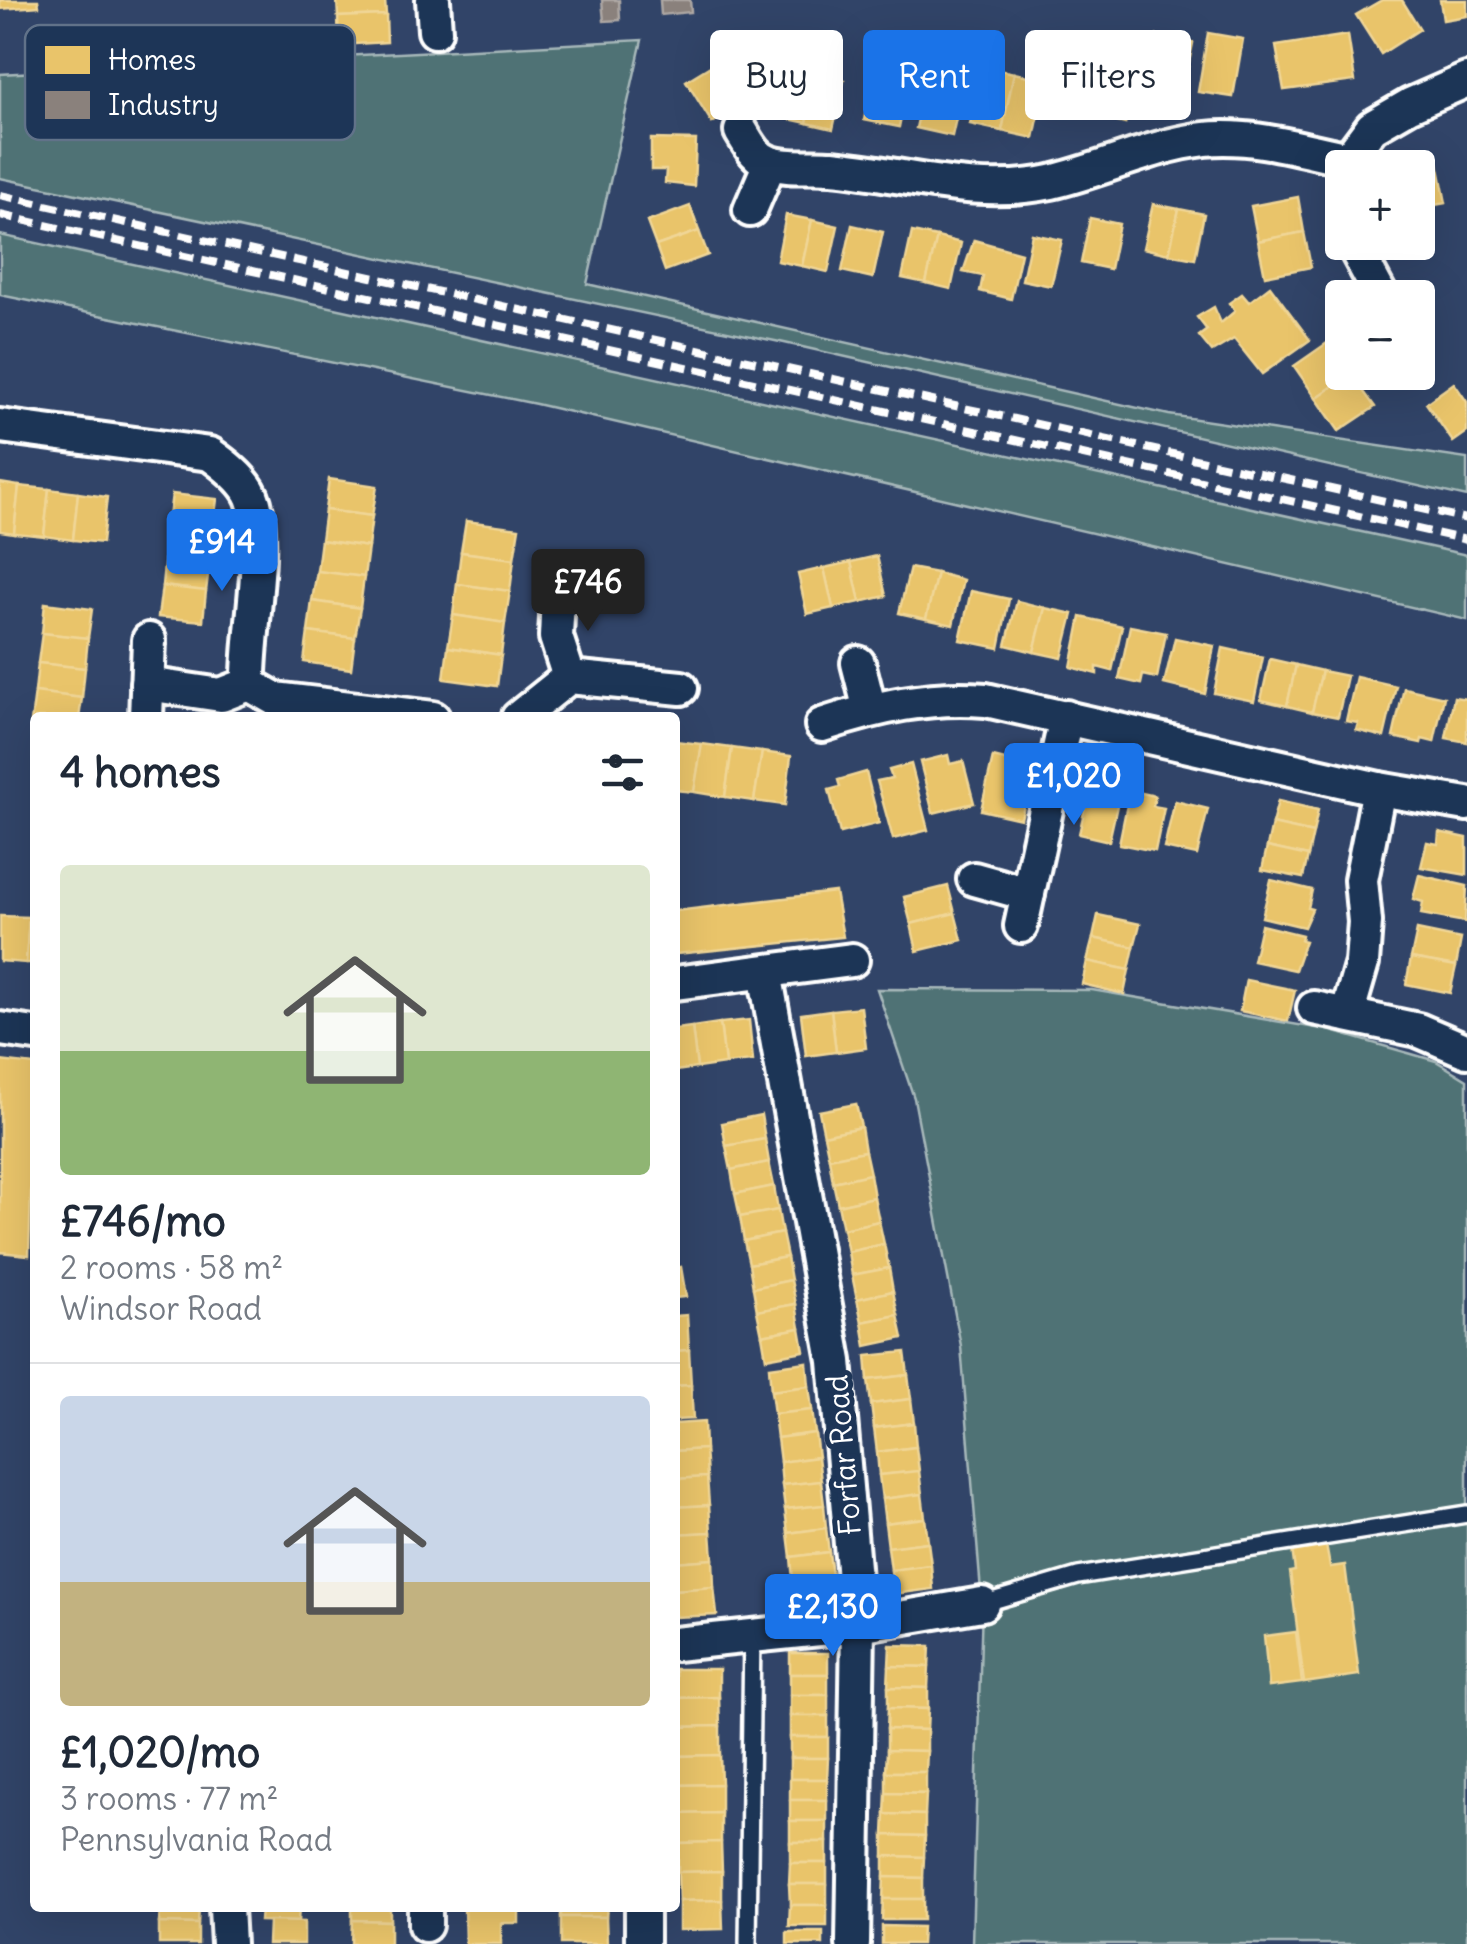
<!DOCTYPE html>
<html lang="en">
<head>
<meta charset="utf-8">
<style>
  body { margin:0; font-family:Delius,sans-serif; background:#f6f6f7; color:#1f2937; height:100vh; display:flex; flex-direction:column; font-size:38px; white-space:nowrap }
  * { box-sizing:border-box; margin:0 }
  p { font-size:32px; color:#747a83 }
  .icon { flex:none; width:55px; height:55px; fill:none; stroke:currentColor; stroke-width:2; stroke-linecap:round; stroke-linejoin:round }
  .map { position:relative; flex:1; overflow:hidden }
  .drawer { position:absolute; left:30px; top:712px; width:650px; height:1200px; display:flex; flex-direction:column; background:#fff; border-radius:10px; box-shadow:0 10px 40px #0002 }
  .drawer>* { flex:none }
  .guide { position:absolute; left:710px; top:30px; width:605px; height:90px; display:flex; gap:20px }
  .controls { position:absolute; left:1325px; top:150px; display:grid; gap:20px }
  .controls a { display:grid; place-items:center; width:110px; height:110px; border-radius:10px; background:#fff; box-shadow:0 10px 40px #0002; font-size:50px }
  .price { position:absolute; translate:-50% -85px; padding:0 22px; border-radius:10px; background:#1a73e8; color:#fff; font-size:32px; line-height:65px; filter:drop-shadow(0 2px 5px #0008) }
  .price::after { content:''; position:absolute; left:50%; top:60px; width:30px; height:22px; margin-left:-15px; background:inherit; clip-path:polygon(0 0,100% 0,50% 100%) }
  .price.current { background:#222; color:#fff }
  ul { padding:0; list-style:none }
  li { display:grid; align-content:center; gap:20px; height:530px; padding:0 30px }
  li+li { border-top:2px solid #e0e1e3 }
  li span { display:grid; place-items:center; height:310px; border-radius:10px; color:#555 }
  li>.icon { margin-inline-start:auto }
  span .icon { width:180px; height:180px; fill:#fffc; stroke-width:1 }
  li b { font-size:42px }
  h2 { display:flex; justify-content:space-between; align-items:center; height:120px; padding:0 30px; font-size:42px }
  .pill { padding:0 35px; border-radius:10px; background:#fff; box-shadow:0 10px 40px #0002; font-size:35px; line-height:90px }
  .pill.current { background:#1a73e8; color:#fff }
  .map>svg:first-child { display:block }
</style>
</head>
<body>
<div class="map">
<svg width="1467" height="1944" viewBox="0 0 1467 1944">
  <rect width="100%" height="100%" fill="#314468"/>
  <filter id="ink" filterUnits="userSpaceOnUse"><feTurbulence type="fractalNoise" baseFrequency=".01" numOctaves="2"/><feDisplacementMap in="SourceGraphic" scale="20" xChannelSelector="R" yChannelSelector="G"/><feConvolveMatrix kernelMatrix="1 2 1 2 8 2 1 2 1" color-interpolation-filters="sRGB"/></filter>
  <g filter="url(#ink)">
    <g fill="#4f7274" stroke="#a7b8ba" stroke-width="2.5">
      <polygon points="642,40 587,284 1169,415 1467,459 1467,497 780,342 0,178 0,74"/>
      <polygon points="0,235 1467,555 1467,620 536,404 0,295"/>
      <polygon points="877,989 1092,990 1328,1030 1436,1061 1467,1080 1467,1944 972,1944 982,1604 961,1346 914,1098"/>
    </g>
    <g fill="#e9c46a" stroke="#f0d697" stroke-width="2.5">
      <polygon points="0,0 38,0 39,6 0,9"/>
      <polygon points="337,0 385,0 386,15 338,17"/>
      <polygon points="1382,0 1402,0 1420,29 1381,54 1356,15"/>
      <polygon points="1440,0 1467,0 1467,16 1443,20"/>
      <polygon points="386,15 387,42 339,45 338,17"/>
      <polygon points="1208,33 1243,39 1233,97 1198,92"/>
      <polygon points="1157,35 1193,43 1181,102 1145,95"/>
      <polygon points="1348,35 1355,81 1284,90 1276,46"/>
      <polygon points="748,43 774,85 743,104 717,62"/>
      <polygon points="1074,53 1106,60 1094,116 1062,110"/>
      <polygon points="877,60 911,67 899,127 864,120"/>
      <polygon points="1106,60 1138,66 1125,124 1094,116"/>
      <polygon points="717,62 743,104 712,123 686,81"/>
      <polygon points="982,66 1014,73 1002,131 970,124"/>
      <polygon points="791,69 817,75 807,123 780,117"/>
      <polygon points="929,70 965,78 952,136 916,128"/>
      <polygon points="1014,73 1046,80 1034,138 1002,131"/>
      <polygon points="817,75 844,80 833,129 807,123"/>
      <polygon points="651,139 696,140 694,186 665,183 666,170 651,170"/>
      <polygon points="1437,158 1446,203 1418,208 1418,168 1391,167"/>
      <polygon points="1298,197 1304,232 1258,241 1251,206"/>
      <polygon points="1153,204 1179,209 1169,254 1143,248"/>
      <polygon points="690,206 699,231 656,246 647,222"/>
      <polygon points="1179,209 1204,214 1195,259 1169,254"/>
      <polygon points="786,215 812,220 802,266 777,261"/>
      <polygon points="1090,218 1119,224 1110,269 1081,263"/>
      <polygon points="812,220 838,226 828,272 802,266"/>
      <polygon points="852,225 883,232 873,278 842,271"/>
      <polygon points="699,231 708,255 665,271 656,246"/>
      <polygon points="912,232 937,237 926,283 902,278"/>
      <polygon points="1304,232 1311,267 1265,276 1258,241"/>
      <polygon points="1032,234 1062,240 1051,286 1022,280"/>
      <polygon points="937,237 961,243 951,289 926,283"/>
      <polygon points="974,240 1021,253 1011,299 980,291 983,276 963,272"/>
      <polygon points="1270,286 1310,340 1262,374 1234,339 1212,352 1199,336 1207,330 1197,317 1214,307 1221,323 1235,311 1229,303 1242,294 1249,302"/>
      <polygon points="1330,341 1342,361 1342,372 1351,374 1316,398 1294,366"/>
      <polygon points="1351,374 1375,407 1339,431 1316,398"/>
      <polygon points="1454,383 1467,402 1467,432 1453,442 1426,403"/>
      <polygon points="329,479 377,486 372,516 325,510"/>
      <polygon points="0,483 19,486 14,533 0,531"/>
      <polygon points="19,486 49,489 44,536 14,533"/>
      <polygon points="49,489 78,493 73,540 44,536"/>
      <polygon points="78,493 107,497 102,543 73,540"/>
      <polygon points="172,494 217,499 213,530 168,525"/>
      <polygon points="325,510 372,516 368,547 321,540"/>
      <polygon points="466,521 519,528 514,559 461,552"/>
      <polygon points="168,525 213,530 210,560 165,555"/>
      <polygon points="321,540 368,547 364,577 317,571"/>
      <polygon points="461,552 514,559 510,591 457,584"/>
      <polygon points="165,555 210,560 206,591 162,586"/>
      <polygon points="877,556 886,596 860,602 851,562"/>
      <polygon points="851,562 860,602 833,608 824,568"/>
      <polygon points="824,568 833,608 807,614 798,574"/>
      <polygon points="910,568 937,573 926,619 899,613"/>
      <polygon points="317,571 364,577 360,608 312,601"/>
      <polygon points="937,573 963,580 953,625 926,619"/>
      <polygon points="457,584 510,591 505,623 453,615"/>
      <polygon points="162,586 206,591 203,621 158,617"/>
      <polygon points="971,591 1009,599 999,648 960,640"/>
      <polygon points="312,601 360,608 355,638 308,632"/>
      <polygon points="1017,601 1045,608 1034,652 1006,645"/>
      <polygon points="45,603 92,609 88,638 42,633"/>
      <polygon points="1045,608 1073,614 1062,658 1034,652"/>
      <polygon points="453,615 505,623 501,655 448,647"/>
      <polygon points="1081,617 1122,626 1112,671 1097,667 1097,674 1071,667"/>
      <polygon points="1130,626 1166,633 1157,678 1143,675 1141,684 1119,679"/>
      <polygon points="308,632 355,638 351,669 304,662"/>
      <polygon points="42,633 88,638 85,668 38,663"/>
      <polygon points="1175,638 1214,646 1205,694 1164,684"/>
      <polygon points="448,647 501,655 497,686 444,679"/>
      <polygon points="1223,648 1263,657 1254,701 1214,693"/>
      <polygon points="1270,659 1296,665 1287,706 1261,700"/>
      <polygon points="38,663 85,668 82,698 35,692"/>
      <polygon points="1296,665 1322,671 1312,712 1287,706"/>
      <polygon points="1322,671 1347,676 1338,717 1312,712"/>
      <polygon points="1356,677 1396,686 1384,737 1356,730 1358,723 1346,721"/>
      <polygon points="1404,688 1444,697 1434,742 1422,739 1421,743 1393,737"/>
      <polygon points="35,692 82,698 79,718 35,718 35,722 31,722"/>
      <polygon points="1454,697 1467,699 1467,742 1446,738"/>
      <polygon points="675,741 702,744 694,792 675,790"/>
      <polygon points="702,744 732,748 725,797 694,792"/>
      <polygon points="732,748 762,752 754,801 725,797"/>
      <polygon points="762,752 791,756 785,805 754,801"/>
      <polygon points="948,755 950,764 963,761 974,803 933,813 920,762"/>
      <polygon points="993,757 1021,764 1019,771 1031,774 1021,819 981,810"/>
      <polygon points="911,764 928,830 893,839 877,781 892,778 889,770"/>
      <polygon points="866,772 879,823 840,833 829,790 840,787 838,780"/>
      <polygon points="1090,785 1120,792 1109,841 1079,834"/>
      <polygon points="1133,791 1155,796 1153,806 1164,808 1155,851 1119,844 1128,800 1131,801"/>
      <polygon points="1175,801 1208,809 1197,855 1164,848"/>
      <polygon points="1278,801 1318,810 1313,833 1272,824"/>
      <polygon points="1272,824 1313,833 1308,856 1267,847"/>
      <polygon points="1439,832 1467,838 1467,875 1421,867 1427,842 1438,844"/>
      <polygon points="1267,847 1308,856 1303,878 1262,870"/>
      <polygon points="1419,875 1467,886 1465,922 1421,914 1423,902 1413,899"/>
      <polygon points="1271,880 1312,890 1308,908 1312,909 1304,927 1262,917"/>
      <polygon points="948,886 955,913 911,924 904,897"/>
      <polygon points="835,892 843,937 675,954 675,911"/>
      <polygon points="955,913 962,940 917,951 911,924"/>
      <polygon points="1098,915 1140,924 1134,947 1093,938"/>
      <polygon points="0,916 29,917 26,963 0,961"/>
      <polygon points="29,917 35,918 35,963 26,963"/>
      <polygon points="1261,925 1302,935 1301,940 1305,941 1295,970 1253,961"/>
      <polygon points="1417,930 1461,939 1456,966 1411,958"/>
      <polygon points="1093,938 1134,947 1129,970 1087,961"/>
      <polygon points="1411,958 1456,966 1450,993 1406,984"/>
      <polygon points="1087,961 1129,970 1124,994 1082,984"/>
      <polygon points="1246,980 1295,990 1288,1021 1240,1011"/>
      <polygon points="861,1007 866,1048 836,1052 831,1010"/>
      <polygon points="831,1010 836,1052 806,1056 801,1014"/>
      <polygon points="749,1020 753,1061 725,1064 720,1023"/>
      <polygon points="720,1023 725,1064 697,1068 692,1027"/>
      <polygon points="692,1027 697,1068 675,1071 675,1029"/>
      <polygon points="0,1061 35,1065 29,1255 0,1252"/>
      <polygon points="856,1104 861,1127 824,1135 819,1111"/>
      <polygon points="761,1115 765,1139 726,1146 722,1123"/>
      <polygon points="861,1127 865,1151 829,1158 824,1135"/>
      <polygon points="765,1139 769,1162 731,1170 726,1146"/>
      <polygon points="865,1151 870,1174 833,1182 829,1158"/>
      <polygon points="769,1162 774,1186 735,1194 731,1170"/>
      <polygon points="870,1174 874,1197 838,1205 833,1182"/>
      <polygon points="774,1186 778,1210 740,1217 735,1194"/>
      <polygon points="874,1197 879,1221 843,1229 838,1205"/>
      <polygon points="778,1210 782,1233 744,1241 740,1217"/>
      <polygon points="879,1221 884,1244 848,1252 843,1229"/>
      <polygon points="782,1233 787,1257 749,1264 744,1241"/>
      <polygon points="884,1244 889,1268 852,1275 848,1252"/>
      <polygon points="787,1257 791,1280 753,1288 749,1264"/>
      <polygon points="681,1267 686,1297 675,1298 675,1268"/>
      <polygon points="889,1268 893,1291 857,1299 852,1275"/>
      <polygon points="791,1280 796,1304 757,1311 753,1288"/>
      <polygon points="893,1291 898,1315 862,1322 857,1299"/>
      <polygon points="796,1304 800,1328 762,1335 757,1311"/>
      <polygon points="687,1315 689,1350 675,1351 675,1316"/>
      <polygon points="898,1315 903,1338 866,1346 862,1322"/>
      <polygon points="800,1328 804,1351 766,1358 762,1335"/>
      <polygon points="689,1350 691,1385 675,1386 675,1351"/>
      <polygon points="905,1352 908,1375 868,1380 866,1356"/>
      <polygon points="807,1362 809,1386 771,1391 769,1367"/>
      <polygon points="908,1375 911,1399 871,1404 868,1380"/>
      <polygon points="691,1385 693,1419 675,1420 675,1386"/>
      <polygon points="809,1386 812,1410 774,1414 771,1391"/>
      <polygon points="911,1399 914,1423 874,1428 871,1404"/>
      <polygon points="812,1410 815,1433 777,1438 774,1414"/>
      <polygon points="704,1422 705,1449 675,1451 675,1424"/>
      <polygon points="914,1423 916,1447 877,1452 874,1428"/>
      <polygon points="815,1433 818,1457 780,1462 777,1438"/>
      <polygon points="916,1447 919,1471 879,1475 877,1452"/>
      <polygon points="705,1449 707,1477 675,1479 675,1451"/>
      <polygon points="818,1457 821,1481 782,1485 780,1462"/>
      <polygon points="919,1471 922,1494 882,1499 879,1475"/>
      <polygon points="707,1477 709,1505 675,1507 675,1479"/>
      <polygon points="821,1481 824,1505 785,1509 782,1485"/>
      <polygon points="922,1494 925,1518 885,1523 882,1499"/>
      <polygon points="709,1505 711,1532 675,1534 675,1507"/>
      <polygon points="824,1505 826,1528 788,1533 785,1509"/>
      <polygon points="925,1518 928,1542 888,1547 885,1523"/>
      <polygon points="826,1528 829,1552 791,1557 788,1533"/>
      <polygon points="711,1532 713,1559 675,1562 675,1534"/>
      <polygon points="928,1542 931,1565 891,1570 888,1547"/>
      <polygon points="1326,1545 1330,1567 1345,1565 1359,1675 1304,1683 1290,1572 1295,1571 1292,1549"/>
      <polygon points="829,1552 832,1576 793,1581 791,1557"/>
      <polygon points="713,1559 714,1587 675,1590 675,1562"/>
      <polygon points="931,1565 933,1589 893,1594 891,1570"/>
      <polygon points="832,1576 834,1600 796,1605 793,1581"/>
      <polygon points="714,1587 717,1615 675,1617 675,1590"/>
      <polygon points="1296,1632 1302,1683 1269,1687 1264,1636"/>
      <polygon points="890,1645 930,1646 929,1667 889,1666"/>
      <rect x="790" y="1653" width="38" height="21"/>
      <polygon points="889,1666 929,1667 928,1688 888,1687"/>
      <polygon points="675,1669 719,1669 719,1697 676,1698"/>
      <rect x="790" y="1674" width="38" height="21"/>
      <polygon points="888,1687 928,1688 928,1709 888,1708"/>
      <rect x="790" y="1695" width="38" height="21"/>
      <polygon points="719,1697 720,1726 676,1727 676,1698"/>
      <polygon points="888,1708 928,1709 927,1730 887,1729"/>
      <rect x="790" y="1716" width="38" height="21"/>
      <polygon points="720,1726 720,1755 677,1756 676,1727"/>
      <polygon points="887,1729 927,1730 927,1751 887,1750"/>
      <rect x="790" y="1737" width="38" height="21"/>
      <polygon points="887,1750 927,1751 926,1772 886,1772"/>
      <polygon points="720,1755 721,1784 677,1785 677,1756"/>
      <polygon points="790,1758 828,1758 827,1779 790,1779"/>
      <polygon points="886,1772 926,1772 926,1794 886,1793"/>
      <rect x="790" y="1779" width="37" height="21"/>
      <polygon points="721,1784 721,1813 677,1814 677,1785"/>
      <polygon points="886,1793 926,1794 925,1815 885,1814"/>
      <rect x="790" y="1800" width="37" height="21"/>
      <polygon points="721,1813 721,1842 678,1843 677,1814"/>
      <polygon points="885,1814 925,1815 925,1836 884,1835"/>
      <rect x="790" y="1821" width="37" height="21"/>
      <polygon points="884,1835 925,1836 924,1857 884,1856"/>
      <polygon points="721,1842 722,1871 678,1872 678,1843"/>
      <rect x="790" y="1842" width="37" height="21"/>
      <polygon points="884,1856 924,1857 923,1878 884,1877"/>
      <polygon points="790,1863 827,1863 827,1884 789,1884"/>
      <polygon points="722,1871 722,1900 679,1901 678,1872"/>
      <polygon points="884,1877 923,1878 923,1899 883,1899"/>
      <polygon points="789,1884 827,1884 827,1905 790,1905"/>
      <polygon points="883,1899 923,1899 923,1920 882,1920"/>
      <polygon points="722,1900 723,1929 679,1930 679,1901"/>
      <polygon points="790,1905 827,1905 827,1926 789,1926"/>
      <polygon points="160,1908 199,1908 198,1924 159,1923"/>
      <polygon points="261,1908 299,1908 298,1922 260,1921"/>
      <polygon points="352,1908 390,1908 390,1921 352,1920"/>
      <polygon points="464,1908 519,1908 519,1923 501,1923 501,1944 465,1944"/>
      <polygon points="561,1908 607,1908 606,1917 561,1917"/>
      <polygon points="561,1917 606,1917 607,1944 561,1944"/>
      <polygon points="352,1920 390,1921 390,1944 351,1944"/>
      <polygon points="269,1921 304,1922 304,1944 268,1944"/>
      <polygon points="159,1923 198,1924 198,1944 159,1944"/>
      <polygon points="882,1926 922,1927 921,1944 882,1944"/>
      <rect x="787" y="1932" width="36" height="12"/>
    </g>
    <g fill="#8a817c" stroke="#ada7a3" stroke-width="2.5">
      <polygon points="602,0 619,0 620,20 604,21"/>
      <polygon points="660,0 690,0 691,12 661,15"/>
    </g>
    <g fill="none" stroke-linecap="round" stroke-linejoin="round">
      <defs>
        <g id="service">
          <polyline points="982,1604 1078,1576 1467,1514"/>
          <polyline points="748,1944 752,1634"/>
        </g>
        <g id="minor">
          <polyline points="433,0 435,31"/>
          <path d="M741,131C749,144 755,158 771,163C790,169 812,165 832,167C907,174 974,198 1051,182C1103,170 1152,145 1205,139C1252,134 1303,149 1348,159"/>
          <polyline points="1348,159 1372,127 1410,105 1467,80"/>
          <polyline points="750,210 770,163"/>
          <polyline points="1352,242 1382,298"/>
          <path d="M0,426L210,454C224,464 240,476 249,491C271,527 247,637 249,684L275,699L433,718"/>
          <polyline points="558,597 556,637 569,677"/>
          <polyline points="858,663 870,710"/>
          <polyline points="147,684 221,695 249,684"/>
          <polyline points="146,718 149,640"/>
          <polyline points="518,718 569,677 681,688"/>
          <path d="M822,725C877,707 929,695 986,700L1379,789L1467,804"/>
          <polyline points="974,879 1028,894"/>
          <polyline points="1021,926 1066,717"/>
          <polyline points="765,972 835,1361 858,1625 853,1944"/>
          <polyline points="675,983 852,960"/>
          <polyline points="1314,1008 1418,1030 1467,1051"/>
          <polyline points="1347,1015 1362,963 1365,922 1361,880 1379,789"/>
          <polyline points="0,1029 35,1034"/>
          <polyline points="675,1644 858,1625 982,1604"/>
          <polyline points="226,1908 228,1944"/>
          <polyline points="425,1925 425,1908"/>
          <polyline points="642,1944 642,1908"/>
        </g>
      </defs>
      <use href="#service" stroke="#fff" stroke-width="22"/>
      <use href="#minor" stroke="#fff" stroke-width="40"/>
      <use href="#service" stroke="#1d3557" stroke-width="15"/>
      <use href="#minor" stroke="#1d3557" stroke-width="32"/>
      <g stroke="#fff" stroke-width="8" stroke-dasharray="15 8" stroke-linecap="butt">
        <polyline points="0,195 1467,519"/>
        <polyline points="0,215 1467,540"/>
      </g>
    </g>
  </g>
  <g text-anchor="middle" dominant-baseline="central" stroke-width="10" stroke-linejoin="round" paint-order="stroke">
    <g font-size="30" fill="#fff" stroke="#1d3557">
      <text transform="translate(843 1455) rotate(-95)">Forfar Road</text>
    </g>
  </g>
  <rect x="25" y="25" width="330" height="115" rx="15" fill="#1d3557" stroke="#617289" stroke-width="2.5"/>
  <rect x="45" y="46" width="45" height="28" fill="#e9c46a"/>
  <rect x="45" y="91" width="45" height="28" fill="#8a817c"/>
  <g font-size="28" fill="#fff">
    <text x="108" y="70">Homes</text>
    <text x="108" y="115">Industry</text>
  </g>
</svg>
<div class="controls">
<a>+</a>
<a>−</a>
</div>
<b class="price" style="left:222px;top:594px">£914</b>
<b class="price current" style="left:588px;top:634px">£746</b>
<b class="price" style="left:1074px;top:828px">£1,020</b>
<b class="price" style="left:833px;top:1659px">£2,130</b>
<div class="guide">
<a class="pill">Buy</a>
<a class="pill current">Rent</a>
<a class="pill">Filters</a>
</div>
<section class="drawer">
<h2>4 homes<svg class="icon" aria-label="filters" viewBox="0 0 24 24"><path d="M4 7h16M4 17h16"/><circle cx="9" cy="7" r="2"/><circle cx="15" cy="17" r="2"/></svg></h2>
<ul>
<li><span style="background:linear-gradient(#dfe7d0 60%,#8fb573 0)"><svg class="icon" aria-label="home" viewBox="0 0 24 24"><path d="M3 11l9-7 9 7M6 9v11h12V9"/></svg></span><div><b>£746/mo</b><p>2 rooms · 58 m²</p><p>Windsor Road</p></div></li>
<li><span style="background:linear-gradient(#c9d6e8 60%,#c2b280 0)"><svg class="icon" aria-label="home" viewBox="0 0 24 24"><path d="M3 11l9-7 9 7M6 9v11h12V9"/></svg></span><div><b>£1,020/mo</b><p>3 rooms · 77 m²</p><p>Pennsylvania Road</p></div></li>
</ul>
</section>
</div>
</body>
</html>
